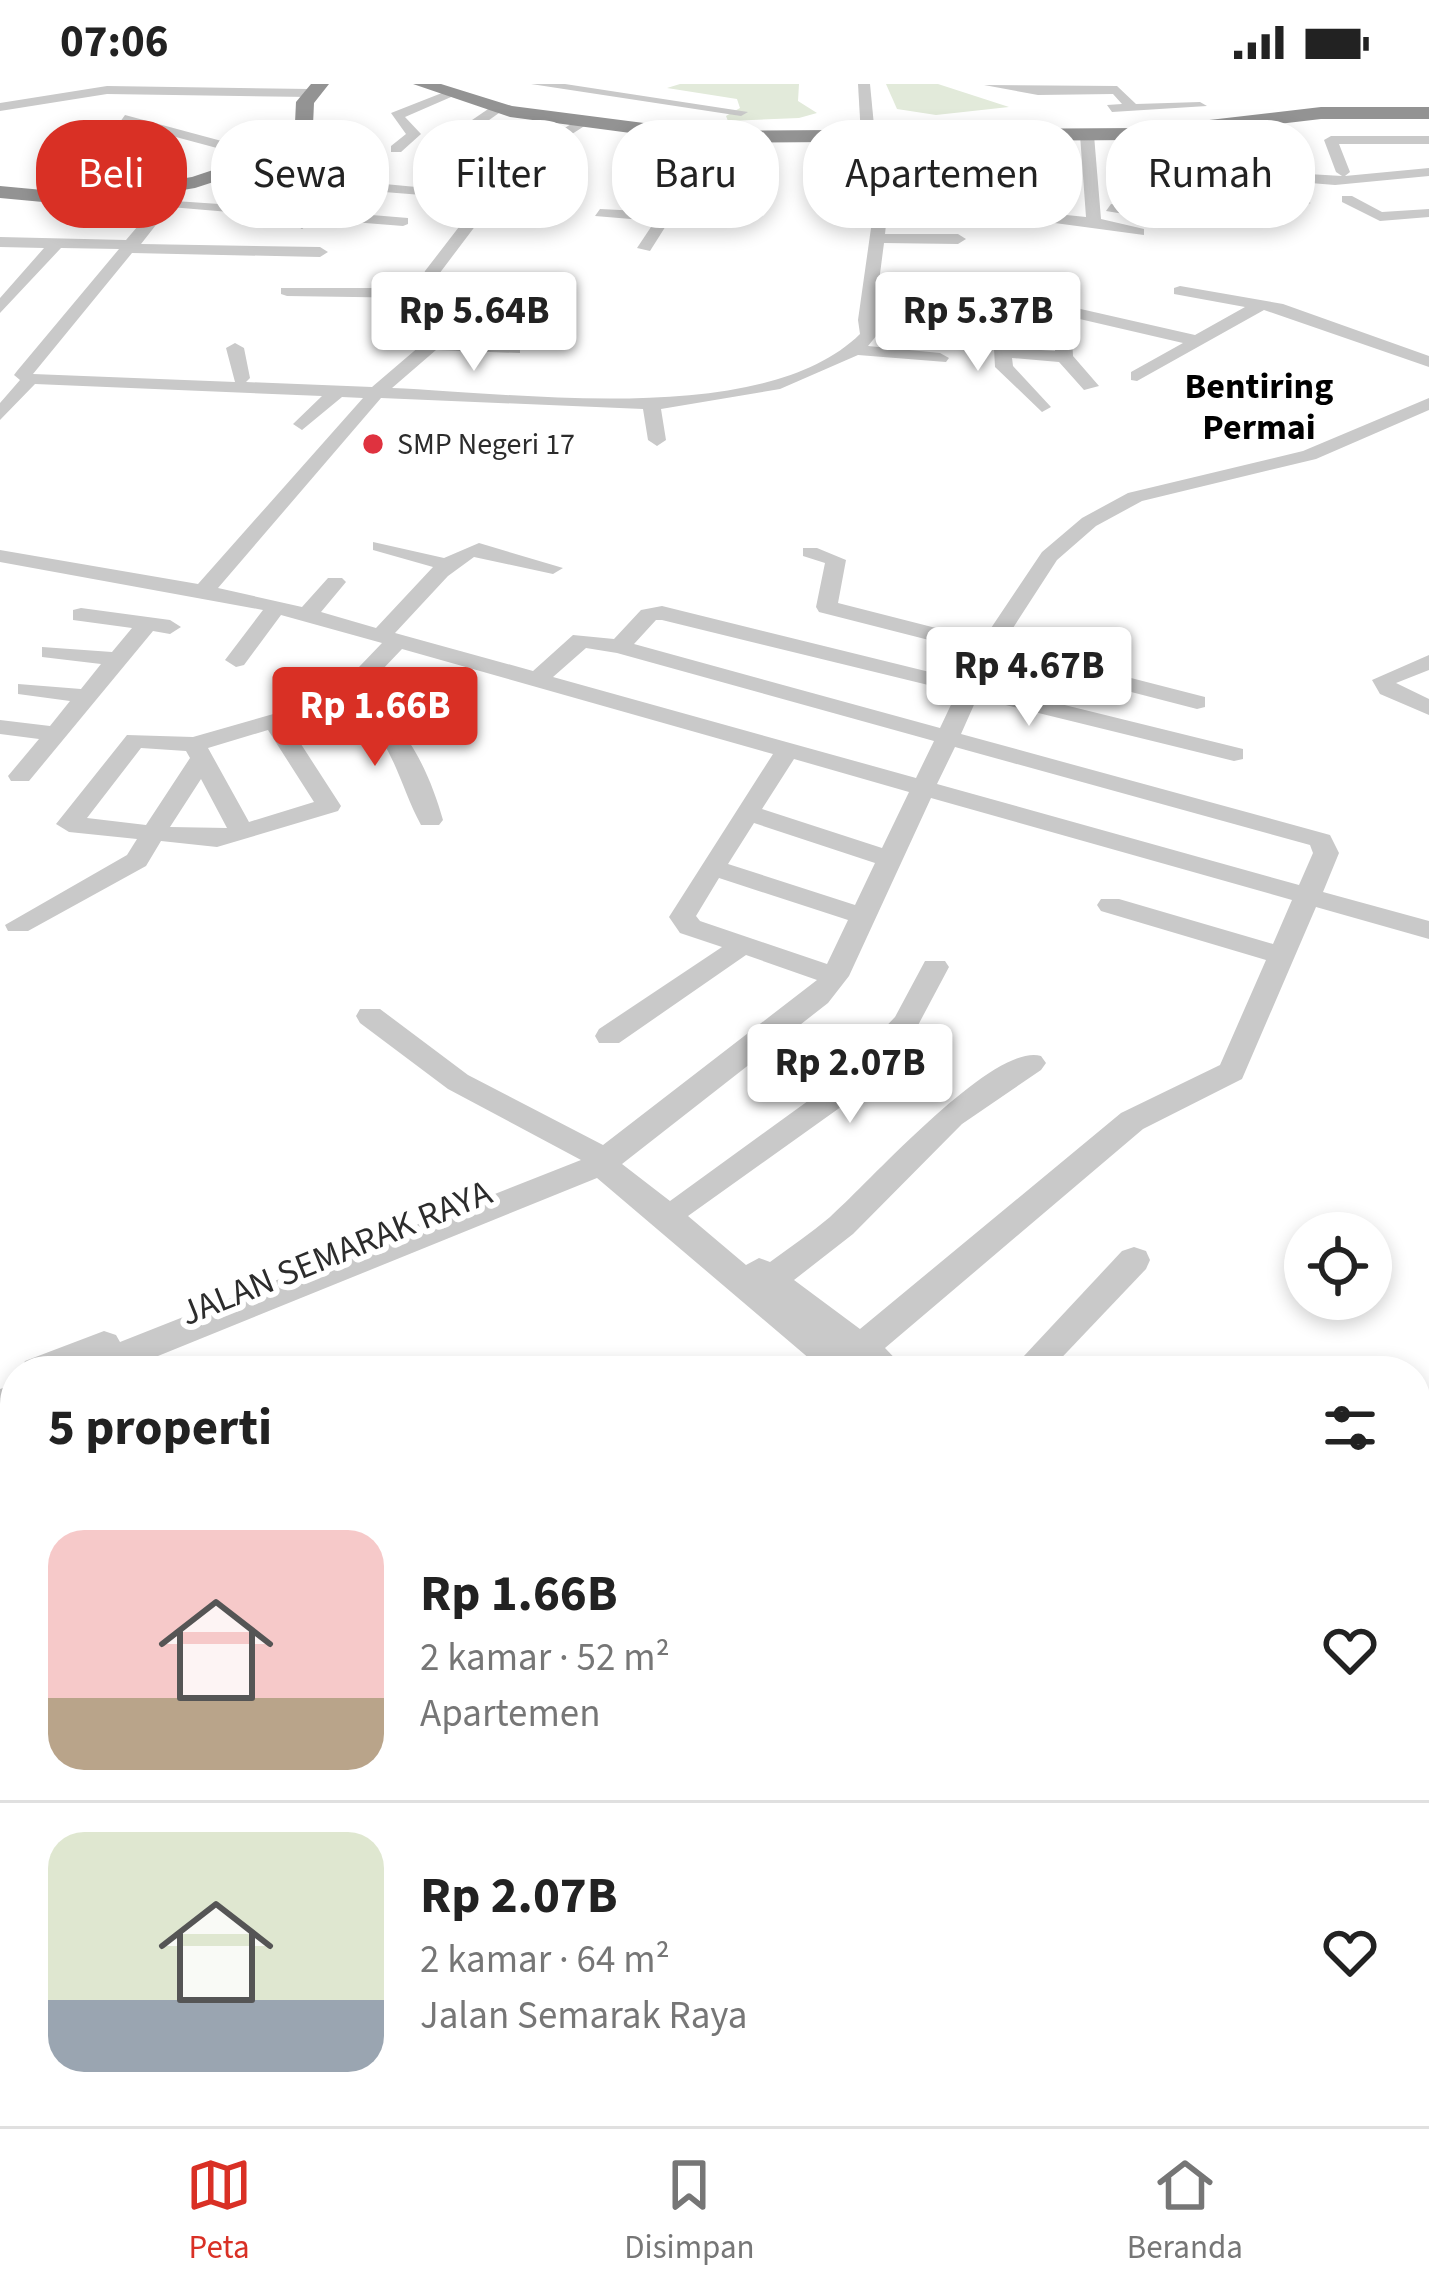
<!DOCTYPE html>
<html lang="id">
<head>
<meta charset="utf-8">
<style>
  body { margin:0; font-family:"Source Sans 3",sans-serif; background:#f6f6f6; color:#222; height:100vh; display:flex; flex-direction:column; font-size:45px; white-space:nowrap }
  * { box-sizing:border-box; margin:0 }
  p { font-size:39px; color:#767676 }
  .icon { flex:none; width:66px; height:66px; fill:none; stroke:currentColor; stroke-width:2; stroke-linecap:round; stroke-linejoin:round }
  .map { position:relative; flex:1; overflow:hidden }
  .drawer { position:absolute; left:0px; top:1272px; width:1431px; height:771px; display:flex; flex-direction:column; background:#fff; border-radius:48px 48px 0 0; box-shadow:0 6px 18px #0003 }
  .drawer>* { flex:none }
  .top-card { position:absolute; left:36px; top:36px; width:1359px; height:108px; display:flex; gap:24px }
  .controls { position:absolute; left:1284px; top:1128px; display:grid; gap:24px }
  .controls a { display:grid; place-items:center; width:108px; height:108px; border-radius:50%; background:#fff; box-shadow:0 6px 18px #0003; font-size:60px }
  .price { position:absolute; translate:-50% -102px; padding:0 27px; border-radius:12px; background:#fff; color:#222; font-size:39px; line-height:78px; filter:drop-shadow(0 3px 6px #0008) }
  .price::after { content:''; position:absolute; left:50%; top:72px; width:36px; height:27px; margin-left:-18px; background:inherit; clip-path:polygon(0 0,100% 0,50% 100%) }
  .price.current { background:#d93025; color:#fff }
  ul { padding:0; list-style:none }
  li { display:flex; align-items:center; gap:36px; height:300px; padding:0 48px }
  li+li { border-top:3px solid #e0e0e0 }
  li span { display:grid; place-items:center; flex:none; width:336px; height:240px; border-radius:36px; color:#555 }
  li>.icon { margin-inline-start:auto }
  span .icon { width:144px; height:144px; fill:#fffc; stroke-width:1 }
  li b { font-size:51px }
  h2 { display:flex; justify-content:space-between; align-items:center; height:144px; padding:0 48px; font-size:51px }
  .tag { padding:0 42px; border-radius:48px; background:#fff; box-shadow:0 6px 18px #0003; font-size:42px; line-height:108px }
  .tag.current { background:#d93025; color:#fff }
  .status { display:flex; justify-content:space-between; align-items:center; height:84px; padding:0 60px; background:#fff; direction:ltr }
  .status svg { height:33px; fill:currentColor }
  .tab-bar { display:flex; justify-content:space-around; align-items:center; height:168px; border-top:3px solid #e0e0e0; background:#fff; font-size:33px; color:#767676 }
  .tab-bar a { display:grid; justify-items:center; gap:6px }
  .tab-bar .current { color:#d93025 }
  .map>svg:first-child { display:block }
</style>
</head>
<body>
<div class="status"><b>07:06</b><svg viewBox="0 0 49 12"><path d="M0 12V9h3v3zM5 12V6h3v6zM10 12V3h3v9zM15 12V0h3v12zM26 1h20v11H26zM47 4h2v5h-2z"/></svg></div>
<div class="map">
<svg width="1429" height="2042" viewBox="0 0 1429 2042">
  <rect width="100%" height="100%" fill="#fff"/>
  <g fill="#e2eada">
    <polygon points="680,0 799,0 798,17 817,29 799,34 728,37 726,32 740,24 737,15 667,4"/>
    <polygon points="886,0 938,0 1009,23 936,31 897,25"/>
    <polygon points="1429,1727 1429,2012 1416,2013 1416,1740"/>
    <polygon points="1074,2028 1357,2028 1347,2042 1073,2042"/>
  </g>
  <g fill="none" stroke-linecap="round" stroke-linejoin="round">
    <g fill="#c9c9c9" fill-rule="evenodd">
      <polygon points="531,0 565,0 748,28 741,32"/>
      <polygon points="858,0 870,0 875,52 868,56 861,52"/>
      <polygon points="984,1 1117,2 1136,20 1200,18 1207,22 1112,28 1107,21 1122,20 1113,10 1038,11"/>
      <polygon points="107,2 310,5 316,9 310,13 107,10 0,27 0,19"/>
      <polygon points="447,7 458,10 405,33 421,50 401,68 391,68 391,62 406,50 391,29"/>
      <polygon points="494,21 506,24 447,66 437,66 437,60"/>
      <polygon points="125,31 270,70 272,73 265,77 120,38"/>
      <path d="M581,34L586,41L519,84L439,190L434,208L458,231L457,246L447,256L514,260L520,261V269L436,266L392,304C517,309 765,344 860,250L858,236L873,130L946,47L953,51L887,131L885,150H958L966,155L958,160L884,159L877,213L1063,221L1195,251L1245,223L1174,210V204L1180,202L1283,220L1429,272V283L1264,226L1137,297L1131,296V288L1183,259L1071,233L1073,272L1099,302L1084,306L1059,278L1012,274L1013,282L1051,323L1042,328L995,283L992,228L876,223L877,251L868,262L940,269L949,274L946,278L858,271L780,305L661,325L666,356L657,362L648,356L643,325L381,314L218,504L302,523L328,494H342L346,498L321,528L376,544L433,483L373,466V458L444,474L479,459L563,484L553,490L474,473L448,492L395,549L533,587L573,551L614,555L641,526L662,522L962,596L976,568L819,528L816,523L825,479L803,472V464H817L846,476L838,519L983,556L1042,468L1082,434L1128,409L1303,367L1429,314V326L1316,375L1142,417L1096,442L1057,476L1002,561L1205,613V623L1197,625L996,573L983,601L1243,665V675L1234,677L977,614L961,650L1330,751L1339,769L1323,808L1429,837V855L1316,823L1242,995L1143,1045L885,1264L907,1287H824L597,1094L121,1287H20L25,1277L104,1247L116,1251L120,1258L581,1076L448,1005L360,939L356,932L360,925H380L468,991L603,1061L817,896L746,871L619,959H599L595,952L599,945L722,863L680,849L669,833L773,670L402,565L359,610C405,635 429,687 443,736L439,741H421C397,697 393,649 345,621L288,640L341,722L338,727L217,763L161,757L146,782L28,847H8L5,841L127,771L137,755L69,748L56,740L127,651L193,653L319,617L337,606L382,559L281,531L244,581L236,583L225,576L263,526L0,478V466L198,500L363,314L342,313L302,346L293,340L322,312L35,300L0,336V319L20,296L14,291L17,287L119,165L61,164L0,229V214L44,164L0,163V153L126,156L172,102L73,65L78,58L186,97L175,117L308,126L342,96L427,104L422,111L346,105L323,127L408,134V140L403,142L315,135L302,145L294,140L299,134L170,123L141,160L320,163L328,168L320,173L132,169L33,290L235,298L226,264L235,259L244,264L250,294L246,298L372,303L441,244L442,232L420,214L287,212L281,210V204H419L425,187L509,78ZM1009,229L1055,231V267L1011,264ZM656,536H662L957,608L940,644L634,560ZM586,564L617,569L934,657L916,694L553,593ZM268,646L314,718L249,738L208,664ZM955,663L1310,761L1313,769L1299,801L937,700ZM141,664L186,667L190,674L146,741L87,734ZM794,675L909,708L882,764L762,725ZM201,695L227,744L170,743ZM931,714L1292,816L1273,860L1119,815H1101L1097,821L1101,827L1266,876L1220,981L1121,1029L860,1245L794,1196L853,1150L962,1040L1041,986L1046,979L1041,972C993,958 868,1100 830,1133C811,1149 790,1163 770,1178L759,1174L746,1181L688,1132L852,1015L916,945L949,883L945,877H925L895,933L830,1001L670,1117L622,1080L828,919L849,892ZM754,739L875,779L855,821L728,780ZM719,794L848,836L827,880L700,837L696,832Z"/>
      <polygon points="1157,45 1177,64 1148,98 1141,94 1163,64 1150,49"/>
      <polygon points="1030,47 1037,51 1033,81 1037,128 1086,133 1080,51 1087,47 1094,51 1101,135 1144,145 1144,151 1025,135 1019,81 1023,51"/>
      <polygon points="710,50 722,53 650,167 637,164 655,137 595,132 600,125 660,128"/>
      <polygon points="1331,52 1429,52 1429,60 1339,60 1350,88 1345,92 1429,84 1429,92 1335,101 1259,95 1241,99 1311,119 1258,132 1253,125 1284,118 1215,99 1259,87 1342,92 1336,88 1324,56"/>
      <polygon points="1342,112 1352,112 1382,128 1429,125 1429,133 1380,137 1342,118"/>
      <polygon points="1111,120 1209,134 1217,139 1209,144 1106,127"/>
      <polygon points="81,524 170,536 181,543 170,550 153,547 29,697 11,697 8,692 39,655 0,650 0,636 50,642 70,617 18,610 18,600 81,605 101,580 42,573 42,563 112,568 132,544 73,536 73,526"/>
      <polygon points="1429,571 1429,586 1396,599 1429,615 1429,631 1380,610 1372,596"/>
      <polygon points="1134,1163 1146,1167 1150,1176 1146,1185 1049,1287 1010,1287 1122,1167"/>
      <polygon points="15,1300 15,1329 0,1334 0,1305"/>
      <polygon points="15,1652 15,1704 0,1710 0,1659"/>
      <polygon points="1416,1686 1429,1691 1429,1763 1416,1758"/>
      <polygon points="148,2028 196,2028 195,2042 147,2042"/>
      <polygon points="472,2028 530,2028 524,2042 466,2042"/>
      <polygon points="572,2028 623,2028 629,2042 578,2042"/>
      <polygon points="862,2028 919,2028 913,2042 856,2042"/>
    </g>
    <g fill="#939393" fill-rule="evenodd">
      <polygon points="311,0 329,0 314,19 313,41 266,81 195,104 86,122 0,114 0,102 86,110 192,93 252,73 295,39 296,18"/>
      <polygon points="413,0 441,0 512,22 706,47 1140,44 1321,23 1429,23 1429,35 1321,35 1140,56 706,59 510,33"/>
    </g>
  </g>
  <circle fill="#df323f" stroke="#fff" stroke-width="4.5" cx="373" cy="360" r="12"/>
  <g text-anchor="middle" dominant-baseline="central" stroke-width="12" stroke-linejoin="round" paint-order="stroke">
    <g font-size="30" fill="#2c2c2c" stroke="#fff" text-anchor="start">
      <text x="397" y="360">SMP Negeri 17</text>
    </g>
    <g font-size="36" font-weight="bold" fill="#000" stroke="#fff">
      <text x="1259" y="302">Bentiring<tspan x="1259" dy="41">Permai</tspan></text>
    </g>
    <g font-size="36" fill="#2c2c2c" stroke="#fff">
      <text transform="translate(336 1169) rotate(-22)">JALAN SEMARAK RAYA</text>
    </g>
  </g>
</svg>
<div class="controls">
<a><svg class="icon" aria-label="locate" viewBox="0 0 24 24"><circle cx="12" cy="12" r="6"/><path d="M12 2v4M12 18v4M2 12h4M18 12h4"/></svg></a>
</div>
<b class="price" style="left:474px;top:290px">Rp 5.64B</b>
<b class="price" style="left:978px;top:290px">Rp 5.37B</b>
<b class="price" style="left:1029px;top:645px">Rp 4.67B</b>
<b class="price current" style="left:375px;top:685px">Rp 1.66B</b>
<b class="price" style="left:850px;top:1042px">Rp 2.07B</b>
<div class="top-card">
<a class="tag current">Beli</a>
<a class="tag">Sewa</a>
<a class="tag">Filter</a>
<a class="tag">Baru</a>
<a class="tag">Apartemen</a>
<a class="tag">Rumah</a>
</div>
<section class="drawer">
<h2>5 properti<svg class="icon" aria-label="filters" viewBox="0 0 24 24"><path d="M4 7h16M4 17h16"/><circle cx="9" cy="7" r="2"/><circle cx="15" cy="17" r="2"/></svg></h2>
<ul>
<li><span style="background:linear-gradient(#f6c9c9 70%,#b9a48a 0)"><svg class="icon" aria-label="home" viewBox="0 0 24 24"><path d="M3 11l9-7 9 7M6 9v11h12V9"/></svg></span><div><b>Rp 1.66B</b><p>2 kamar · 52 m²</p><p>Apartemen</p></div><svg class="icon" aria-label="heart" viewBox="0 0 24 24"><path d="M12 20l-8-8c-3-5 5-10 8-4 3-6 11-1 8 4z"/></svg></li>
<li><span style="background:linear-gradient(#dfe7d0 70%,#9aa5b1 0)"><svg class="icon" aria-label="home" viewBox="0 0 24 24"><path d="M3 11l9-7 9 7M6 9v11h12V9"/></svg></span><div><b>Rp 2.07B</b><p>2 kamar · 64 m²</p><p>Jalan Semarak Raya</p></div><svg class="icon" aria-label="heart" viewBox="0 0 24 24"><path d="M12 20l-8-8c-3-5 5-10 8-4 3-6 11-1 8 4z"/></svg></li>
</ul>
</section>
</div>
<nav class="tab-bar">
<a class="current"><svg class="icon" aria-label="map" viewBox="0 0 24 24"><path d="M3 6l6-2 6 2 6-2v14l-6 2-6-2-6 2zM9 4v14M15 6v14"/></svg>Peta</a>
<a><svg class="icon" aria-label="saved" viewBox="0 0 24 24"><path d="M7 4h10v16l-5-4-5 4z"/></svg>Disimpan</a>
<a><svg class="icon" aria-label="home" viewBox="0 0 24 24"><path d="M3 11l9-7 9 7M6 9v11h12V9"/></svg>Beranda</a>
</nav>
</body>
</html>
